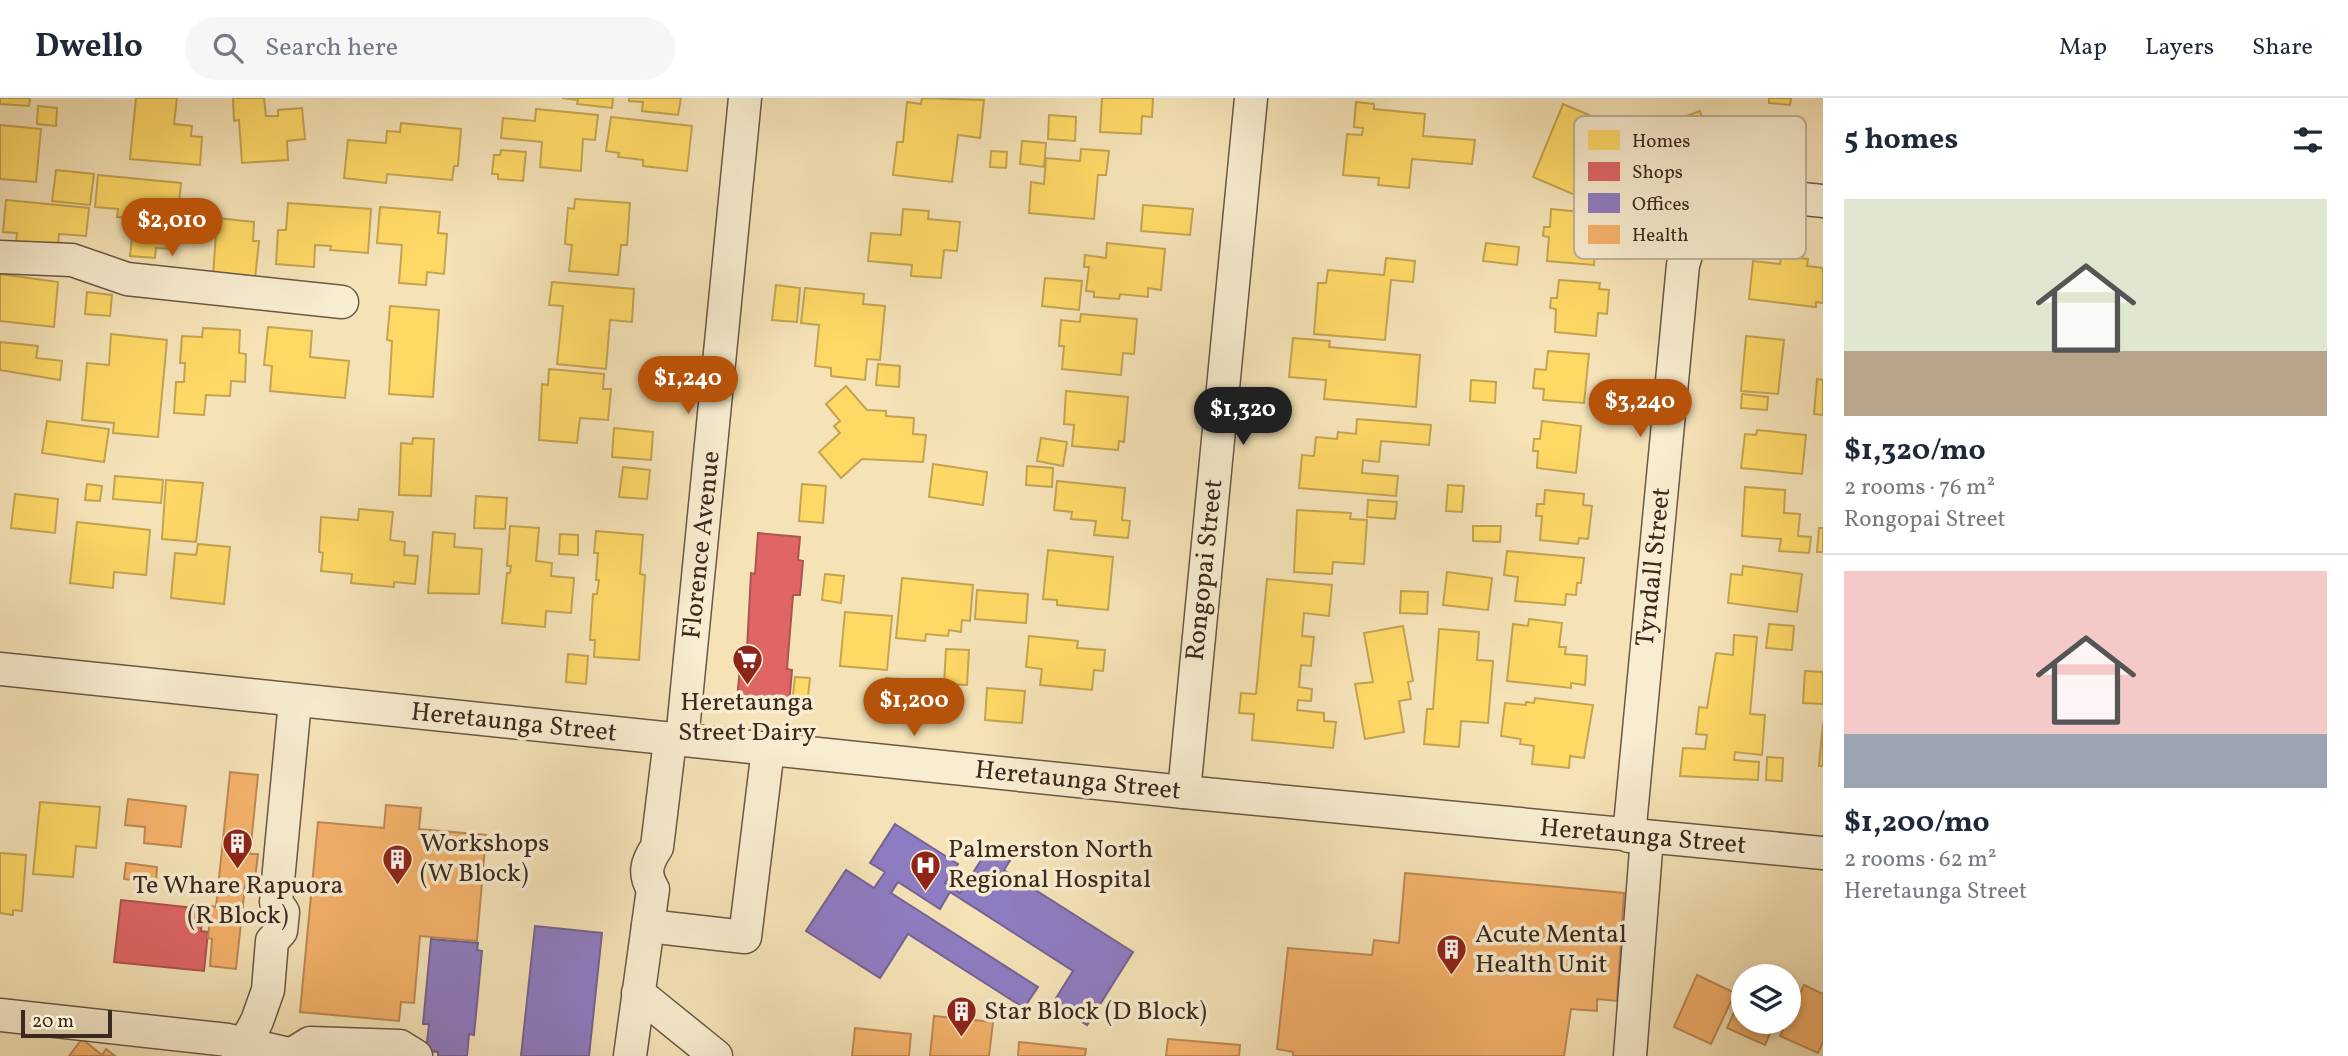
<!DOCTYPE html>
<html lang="en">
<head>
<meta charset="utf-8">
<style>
  body { margin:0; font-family:Vollkorn,serif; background:#f6f6f7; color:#1f2937; height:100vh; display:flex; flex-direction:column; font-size:26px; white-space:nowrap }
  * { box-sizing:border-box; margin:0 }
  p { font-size:23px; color:#747a83 }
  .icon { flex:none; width:38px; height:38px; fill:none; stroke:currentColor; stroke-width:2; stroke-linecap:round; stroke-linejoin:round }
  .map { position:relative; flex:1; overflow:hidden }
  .side { display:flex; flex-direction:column; background:#fff; width:525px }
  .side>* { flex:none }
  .controls { position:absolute; left:1731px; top:866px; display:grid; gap:14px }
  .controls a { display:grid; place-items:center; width:70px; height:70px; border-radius:50%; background:#fff; box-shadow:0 4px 10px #0003; font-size:35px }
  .scale { position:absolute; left:21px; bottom:18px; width:91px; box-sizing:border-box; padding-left:7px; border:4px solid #3b2920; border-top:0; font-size:19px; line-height:24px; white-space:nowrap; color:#3b2920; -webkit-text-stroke:5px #f8edd0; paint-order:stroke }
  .price { position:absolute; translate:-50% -60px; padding:0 16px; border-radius:24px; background:#b45309; color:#fff; font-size:23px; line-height:46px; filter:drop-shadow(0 2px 4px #0008) }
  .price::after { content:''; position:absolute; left:50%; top:42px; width:21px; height:16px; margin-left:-10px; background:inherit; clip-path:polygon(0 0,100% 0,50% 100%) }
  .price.selected { background:#222; color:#fff }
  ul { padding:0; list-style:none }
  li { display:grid; align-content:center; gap:14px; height:371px; padding:0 21px }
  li+li { border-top:2px solid #e0e1e3 }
  li span { display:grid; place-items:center; height:217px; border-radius:0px; color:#555 }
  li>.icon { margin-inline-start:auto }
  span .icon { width:126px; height:126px; fill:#fffc; stroke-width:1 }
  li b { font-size:30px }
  h2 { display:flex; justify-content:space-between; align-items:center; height:84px; padding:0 21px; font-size:30px }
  header { display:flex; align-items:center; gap:42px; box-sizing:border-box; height:98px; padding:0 35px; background:#fff; border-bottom:2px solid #e0e1e3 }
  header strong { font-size:33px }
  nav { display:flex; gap:38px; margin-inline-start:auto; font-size:24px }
  .search { width:490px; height:63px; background:#f6f6f7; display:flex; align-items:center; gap:18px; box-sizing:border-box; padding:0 24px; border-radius:38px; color:#747a83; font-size:26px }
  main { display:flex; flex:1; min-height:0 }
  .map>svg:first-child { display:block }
</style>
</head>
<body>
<header>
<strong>Dwello</strong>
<div class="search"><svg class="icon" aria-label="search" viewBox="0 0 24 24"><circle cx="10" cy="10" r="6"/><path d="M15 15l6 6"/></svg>Search here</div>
<nav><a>Map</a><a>Layers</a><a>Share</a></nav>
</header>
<main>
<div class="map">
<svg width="1823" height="958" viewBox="0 0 1823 958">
  <rect width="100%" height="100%" fill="#f5e3b7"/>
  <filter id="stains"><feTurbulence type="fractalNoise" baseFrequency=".00286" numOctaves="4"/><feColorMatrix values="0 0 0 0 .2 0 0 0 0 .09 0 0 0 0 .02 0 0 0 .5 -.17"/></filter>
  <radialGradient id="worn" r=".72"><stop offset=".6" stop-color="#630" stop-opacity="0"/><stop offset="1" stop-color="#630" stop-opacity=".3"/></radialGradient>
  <g fill="#ffd966" stroke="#c4a451" stroke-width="2">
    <polygon points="0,0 30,0 29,8 0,6"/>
    <polygon points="136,0 177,0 174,26 192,28 191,38 202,39 200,67 130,61"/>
    <polygon points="233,0 264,0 266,18 278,18 278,12 302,10 305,41 287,43 288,62 242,65 239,22 234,23"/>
    <polygon points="562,0 613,0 612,10 577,6 578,2"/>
    <polygon points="629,0 681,0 678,17 642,13 643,4 629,3"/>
    <polygon points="922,0 984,2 980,40 958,37 952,84 893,77 897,44 903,44 907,4 921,6"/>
    <polygon points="1102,0 1153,0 1152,19 1142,18 1141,36 1100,34"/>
    <polygon points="1769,0 1791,0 1790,7 1769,5"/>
    <polygon points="1356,4 1374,6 1374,11 1425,16 1423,38 1475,42 1472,66 1412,61 1409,90 1378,87 1379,80 1343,77 1347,36 1362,37 1363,30 1354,29"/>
    <polygon points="1563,6 1603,23 1580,77 1590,82 1582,100 1533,79"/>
    <polygon points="38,8 57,10 56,28 37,26"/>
    <polygon points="536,11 598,17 595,42 583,41 581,73 540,69 542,44 501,40 503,20 535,23"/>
    <polygon points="1700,13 1708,37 1695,42 1686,18"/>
    <polygon points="1049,17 1076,19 1075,43 1048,41"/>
    <polygon points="611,19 692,28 687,73 643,68 643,62 618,59 619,55 606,53"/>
    <polygon points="401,25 461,31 458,68 454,68 452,82 387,76 386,85 344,80 348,42 386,45 387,33 400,34"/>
    <polygon points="0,27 41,31 36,84 0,81"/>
    <polygon points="1022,43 1046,45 1044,69 1020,66"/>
    <polygon points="1081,51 1109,53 1106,77 1098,77 1094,121 1029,115 1031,84 1044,86 1046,60 1080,63"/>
    <polygon points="501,52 526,54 523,83 498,81 498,76 492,76 494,57 500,57"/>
    <polygon points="991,53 1007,54 1006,70 990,69"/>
    <polygon points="56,72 94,76 90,107 52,103"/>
    <polygon points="98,77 181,85 174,151 156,150 155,160 130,158 134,120 117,119 118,111 95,109"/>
    <polygon points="575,101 630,105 627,147 621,147 618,177 569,173 572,147 565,146 568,110 574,111"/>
    <polygon points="6,102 89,110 86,138 59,136 58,149 16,145 17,135 3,134"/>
    <polygon points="288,105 371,111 368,155 330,152 331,148 315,147 314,169 276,166 278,132 286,132"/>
    <polygon points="1143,107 1193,111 1190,137 1141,133"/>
    <polygon points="380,109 440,114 438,135 447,136 444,176 427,174 426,187 399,185 402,147 377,145"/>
    <polygon points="903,111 929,113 928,121 960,124 957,153 944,152 941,180 911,178 912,167 868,163 871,135 901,137"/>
    <polygon points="1551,111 1591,115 1590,128 1597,128 1594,167 1547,163 1549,139 1543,138 1544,129 1550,129"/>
    <polygon points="217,120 254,124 253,143 259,143 255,181 213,178"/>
    <polygon points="1107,145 1165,151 1161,192 1148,190 1148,199 1120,196 1119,201 1094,199 1094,194 1086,193 1089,169 1084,169 1085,157 1106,160"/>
    <polygon points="1486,145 1519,149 1517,167 1483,163"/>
    <polygon points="1781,158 1808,161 1807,168 1823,170 1823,205 1816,204 1816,209 1749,201 1753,163 1780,166"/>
    <polygon points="1386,160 1415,163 1413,184 1391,182 1385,242 1314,236 1318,185 1326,185 1328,172 1384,177"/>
    <polygon points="0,176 58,184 54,229 0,223"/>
    <polygon points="1045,180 1082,183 1079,212 1042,208"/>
    <polygon points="1559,182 1600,185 1599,191 1609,192 1607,216 1598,215 1596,238 1555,234 1556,211 1550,210 1551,200 1557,200"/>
    <polygon points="552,184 634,191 632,224 610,222 606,271 557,266 563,208 549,207"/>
    <polygon points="776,187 800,190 797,224 772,222"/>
    <polygon points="805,190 864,196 863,206 885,208 880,262 867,261 865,282 831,278 831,270 815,268 819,227 801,225"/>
    <polygon points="87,194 112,197 110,218 85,216"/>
    <polygon points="390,208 439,212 433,299 389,296 392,243 387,242"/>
    <polygon points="1081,216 1137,221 1134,256 1123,255 1121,277 1062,271 1064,248 1059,248 1061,222 1080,224"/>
    <polygon points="268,229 312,233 310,259 349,263 345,300 270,293 272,268 264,267"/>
    <polygon points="203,230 240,232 239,255 246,256 245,284 231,283 230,298 206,297 204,317 174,315 176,284 184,284 185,265 180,265 182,238 202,239"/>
    <polygon points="111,236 167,242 158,339 113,335 114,325 82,322 87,265 109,267"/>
    <polygon points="1746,238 1784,242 1778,296 1741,293"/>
    <polygon points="1293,240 1330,243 1329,249 1420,257 1416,309 1324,301 1326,282 1289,279"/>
    <polygon points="0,244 38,248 36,260 62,263 60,282 0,272"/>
    <polygon points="1548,253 1589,256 1584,305 1543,302 1544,291 1533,290 1535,271 1546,272"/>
    <polygon points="878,266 900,268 899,289 876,287"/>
    <polygon points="549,271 604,276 603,291 611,291 608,322 580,320 577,345 539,342 542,286 548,287"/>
    <polygon points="1817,281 1823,282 1823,317 1814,316"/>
    <polygon points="1471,282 1496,284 1495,305 1470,303"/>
    <polygon points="846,288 867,312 886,313 886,318 914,320 913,336 926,337 923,364 862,361 841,380 819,354 840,335 834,328 840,323 826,306"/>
    <polygon points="1066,293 1128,299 1124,344 1119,343 1118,352 1072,348 1074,327 1064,326"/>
    <polygon points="1742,296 1768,299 1767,312 1741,310"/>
    <polygon points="1357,321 1431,327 1429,347 1381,343 1379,364 1363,362 1362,375 1398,378 1396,398 1299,390 1302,357 1314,358 1316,339 1337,341 1338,334 1356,336"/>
    <polygon points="47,323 109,331 104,364 42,355"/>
    <polygon points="1542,323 1581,328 1576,375 1537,370 1538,353 1533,353 1534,341 1540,341"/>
    <polygon points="614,330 653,334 651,362 612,359"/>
    <polygon points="1757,332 1806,337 1802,376 1741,370 1745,336 1756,337"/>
    <polygon points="413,340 434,341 431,398 399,397 401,345 412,346"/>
    <polygon points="1041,340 1067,344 1063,368 1037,363"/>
    <polygon points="933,366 987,374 983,407 929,399"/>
    <polygon points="1027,368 1053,370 1052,389 1026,387"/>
    <polygon points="623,369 650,372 647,401 619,399"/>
    <polygon points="115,378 163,382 161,405 113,401"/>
    <polygon points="166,382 203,385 196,444 162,441"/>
    <polygon points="1057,383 1125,390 1122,422 1130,423 1128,440 1094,437 1096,423 1071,421 1072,414 1054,412"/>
    <polygon points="87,386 102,388 100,403 85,402"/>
    <polygon points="802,386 826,388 823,425 799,423"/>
    <polygon points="1448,387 1464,388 1462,414 1446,413"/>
    <polygon points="1745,389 1785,392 1784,415 1800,416 1798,438 1811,439 1809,455 1779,453 1781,441 1742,438"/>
    <polygon points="1545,392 1584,396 1583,407 1592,408 1588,441 1579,440 1578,446 1540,442 1542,418 1536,418 1537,406 1544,406"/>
    <polygon points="15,396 58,401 55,435 11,430"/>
    <polygon points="476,398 507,400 505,431 474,430"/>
    <polygon points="1368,402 1397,404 1395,421 1367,419"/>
    <polygon points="359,411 393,414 390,442 405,444 404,457 418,458 415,486 394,484 394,489 351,485 352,476 321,473 323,455 319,454 321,419 358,422"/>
    <polygon points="1297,412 1351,415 1350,421 1367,422 1364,466 1333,464 1332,476 1294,474"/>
    <polygon points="77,424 150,432 146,477 114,474 113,490 70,485"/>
    <polygon points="510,428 539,430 536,463 552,465 551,478 574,480 571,515 546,513 545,529 502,525 507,475 510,475 511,468 507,468"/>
    <polygon points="1473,428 1501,428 1500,444 1473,443"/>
    <polygon points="1819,430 1823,430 1823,454 1817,454"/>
    <polygon points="596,433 643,437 640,476 645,477 639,562 594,559 595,542 590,542 593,496 597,496 599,482 596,482 598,455 594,455"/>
    <polygon points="433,434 455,436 454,449 482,451 479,496 428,495"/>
    <polygon points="560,436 578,437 578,457 559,456"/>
    <polygon points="198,446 230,449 224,506 171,500 175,455 196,457"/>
    <polygon points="1048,452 1113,459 1108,512 1057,507 1057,502 1043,501"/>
    <polygon points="1507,453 1584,460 1581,485 1577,485 1576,497 1566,496 1565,507 1515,503 1518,479 1504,477"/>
    <polygon points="1743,468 1802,476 1797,514 1728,505 1731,476 1742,477"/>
    <polygon points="1447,474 1492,480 1488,512 1443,507"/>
    <polygon points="825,476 844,478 841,505 822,502"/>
    <polygon points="902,480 973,487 970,523 962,522 961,534 949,532 948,538 926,536 925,543 896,540"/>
    <polygon points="1267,481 1332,487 1329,518 1304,515 1302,538 1314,539 1311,568 1301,567 1299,589 1312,591 1311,603 1298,602 1297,612 1324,615 1324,623 1336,624 1333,650 1252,642 1254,616 1239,615 1241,595 1256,596"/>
    <polygon points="977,492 1028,496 1026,525 975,521"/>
    <polygon points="1401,493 1428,494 1427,516 1400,515"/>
    <polygon points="845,514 892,518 887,572 840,568"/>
    <polygon points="1529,521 1562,525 1559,549 1566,549 1565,556 1587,558 1585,587 1571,585 1571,590 1507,583 1513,526 1528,528"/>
    <polygon points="1769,526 1794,528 1792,552 1766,550"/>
    <polygon points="1403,528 1413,583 1408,584 1411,601 1399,603 1404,634 1365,641 1355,586 1373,584 1364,535"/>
    <polygon points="1439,531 1479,534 1477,562 1493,563 1488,625 1461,623 1459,649 1424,646 1427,611 1433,611"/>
    <polygon points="1734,537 1757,539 1750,616 1765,617 1762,657 1735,654 1734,662 1759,664 1758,682 1680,678 1683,650 1705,651 1707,637 1696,636 1699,609 1707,610 1716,555 1733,557"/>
    <polygon points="1029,538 1078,543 1077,550 1105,552 1103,573 1094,572 1092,592 1040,587 1042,571 1026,569"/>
    <polygon points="946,551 969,552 967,587 944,586"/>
    <polygon points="568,556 588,558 586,586 566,584"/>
    <polygon points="1805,573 1823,574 1823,606 1803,605"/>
    <polygon points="795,579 810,580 807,607 792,606"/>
    <polygon points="886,580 915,582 914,609 885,607"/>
    <polygon points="987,590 1025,593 1022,625 985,622"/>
    <polygon points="1535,600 1593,607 1584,660 1570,658 1569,670 1532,666 1534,648 1520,646 1521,641 1501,638 1505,605 1526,607 1526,604 1534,605"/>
    <polygon points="1823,625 1823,668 1819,668"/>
    <polygon points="1767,659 1783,660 1782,683 1766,682"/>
    <polygon points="40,704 100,709 96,750 76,748 73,779 33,776"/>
    <polygon points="0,755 26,757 22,813 13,812 13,817 0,815"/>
  </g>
  <g fill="#e06666" stroke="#ae5451" stroke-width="2">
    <polygon points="758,435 800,439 798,462 803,463 800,497 793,497 787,571 792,572 789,607 737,602 740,569 746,570 751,475 755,476"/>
    <polygon points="121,802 203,811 201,833 208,834 204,873 114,864"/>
  </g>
  <g fill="#8e7cc3" stroke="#756392" stroke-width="2">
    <polygon points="895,726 958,766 945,785 960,795 990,748 1011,761 1004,772 1133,854 1087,927 1053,905 1073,873 950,794 940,811 898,784 891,795 1038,889 1024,910 908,836 880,880 806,833 846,772 874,790 885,774 870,765"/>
    <polygon points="535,828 602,835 589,958 521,958"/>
    <polygon points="431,841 478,845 477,852 482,853 474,937 469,936 467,958 438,958 438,954 426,953 429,926 423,926"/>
  </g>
  <g fill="#f6b26b" stroke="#be8954" stroke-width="2">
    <polygon points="230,674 258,677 250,756 258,756 254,789 245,788 236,871 210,868 212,841 208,840 211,808 216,809"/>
    <polygon points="128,701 186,708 181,749 144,745 145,729 125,727"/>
    <polygon points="386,707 421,710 419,731 486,737 477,843 420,838 414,905 401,904 399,923 300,914 318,724 384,730"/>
    <polygon points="126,765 157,769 156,785 124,781"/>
    <polygon points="1405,775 1624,795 1617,903 1597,901 1597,913 1571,911 1564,958 1293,958 1293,954 1277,951 1288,850 1372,857 1374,842 1399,845"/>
    <polygon points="1697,877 1735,895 1711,946 1674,929"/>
    <polygon points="1804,887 1823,896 1823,944 1818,955 1780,938"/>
    <polygon points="1743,895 1743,924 1775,924 1765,947 1727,930"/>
    <polygon points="934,918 993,924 989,958 930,958"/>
    <polygon points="855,930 911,936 909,958 852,958"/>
    <polygon points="82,941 102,957 106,951 115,958 69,958"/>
    <polygon points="1168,941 1240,947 1239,958 1166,958"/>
    <polygon points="1019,944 1086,951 1085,958 1018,958"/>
  </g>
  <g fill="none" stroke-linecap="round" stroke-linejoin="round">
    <defs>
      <g id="minor">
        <polyline points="0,159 72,162 127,181 342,204"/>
        <polyline points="0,571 1184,694 1823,755"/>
        <polyline points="682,642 745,0"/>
        <polyline points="1184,694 1251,0"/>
        <path d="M1629,738L1683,167C1706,84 1752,96 1823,103"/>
        <polyline points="648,828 745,839 768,651"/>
        <polyline points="638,895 716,958"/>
        <polyline points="0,917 228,942 289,956"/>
        <polyline points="238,958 257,923 268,892 272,843 281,833 283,814 276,804 295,603"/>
        <polyline points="289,958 310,945 400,948 416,958"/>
        <path d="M630,958L653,791C643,775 647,764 657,749L670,642"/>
        <polyline points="1630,958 1647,739"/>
      </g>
    </defs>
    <use href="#minor" stroke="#6a5846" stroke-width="35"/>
    <use href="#minor" stroke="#f8edd0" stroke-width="32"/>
  </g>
  <defs>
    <symbol id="supermarket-pin" viewBox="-11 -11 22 30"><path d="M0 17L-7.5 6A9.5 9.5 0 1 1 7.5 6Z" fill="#8f2418" stroke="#f8edd0"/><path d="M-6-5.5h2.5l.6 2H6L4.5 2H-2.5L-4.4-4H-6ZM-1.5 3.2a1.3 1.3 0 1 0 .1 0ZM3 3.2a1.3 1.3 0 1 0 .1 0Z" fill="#fff"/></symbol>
    <symbol id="building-pin" viewBox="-11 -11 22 30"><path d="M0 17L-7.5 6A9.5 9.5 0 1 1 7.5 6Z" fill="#8f2418" stroke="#f8edd0"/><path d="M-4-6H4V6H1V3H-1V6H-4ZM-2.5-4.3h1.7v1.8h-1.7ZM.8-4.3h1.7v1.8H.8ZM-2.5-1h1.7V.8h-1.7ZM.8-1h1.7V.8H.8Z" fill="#fff"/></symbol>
    <symbol id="hospital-pin" viewBox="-11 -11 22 30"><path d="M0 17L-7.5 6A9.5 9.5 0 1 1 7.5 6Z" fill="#8f2418" stroke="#f8edd0"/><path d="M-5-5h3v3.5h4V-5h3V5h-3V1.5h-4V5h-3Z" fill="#fff"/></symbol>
  </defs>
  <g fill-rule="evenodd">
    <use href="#supermarket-pin" x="730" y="544" width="35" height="47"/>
    <use href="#building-pin" x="220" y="728" width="35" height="47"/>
    <use href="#building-pin" x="380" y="744" width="35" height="47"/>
    <use href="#hospital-pin" x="908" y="750" width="35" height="47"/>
    <use href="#building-pin" x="1434" y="834" width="35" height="47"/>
    <use href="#building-pin" x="944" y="896" width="35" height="47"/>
  </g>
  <g text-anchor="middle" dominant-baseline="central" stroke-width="7" stroke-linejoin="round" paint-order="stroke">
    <g font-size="26" fill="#3b2920" stroke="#f8edd0">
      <text transform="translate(702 447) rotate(-84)">Florence Avenue</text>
      <text transform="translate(1654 469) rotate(-84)">Tyndall Street</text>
      <text transform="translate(1205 472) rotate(-84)">Rongopai Street</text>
      <text transform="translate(514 625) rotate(6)">Heretaunga Street</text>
      <text transform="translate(1078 683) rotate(6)">Heretaunga Street</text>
      <text transform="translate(1643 739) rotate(5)">Heretaunga Street</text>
    </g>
    <g font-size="26" fill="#3b2920" stroke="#f8edd0" text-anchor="start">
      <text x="747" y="605" text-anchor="middle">Heretaunga<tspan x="747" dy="30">Street Dairy</tspan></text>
      <text x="420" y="746">Workshops<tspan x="420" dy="30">(W Block)</tspan></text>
      <text x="948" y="752">Palmerston North<tspan x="948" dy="30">Regional Hospital</tspan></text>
      <text x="238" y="788" text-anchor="middle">Te Whare Rapuora<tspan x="238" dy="30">(R Block)</tspan></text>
      <text x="1475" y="837">Acute Mental<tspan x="1475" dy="30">Health Unit</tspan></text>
      <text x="984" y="914">Star Block (D Block)</text>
    </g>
  </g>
  <rect x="1574" y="18" width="232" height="143" rx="10" fill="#f8edd0" stroke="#bfb29b" stroke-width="2"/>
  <rect x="1588" y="32" width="32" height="20" fill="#ffd966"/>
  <rect x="1588" y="64" width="32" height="19" fill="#e06666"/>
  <rect x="1588" y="95" width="32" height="20" fill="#8e7cc3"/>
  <rect x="1588" y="127" width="32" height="19" fill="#f6b26b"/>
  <g font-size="19" fill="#3b2920">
    <text x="1632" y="49">Homes</text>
    <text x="1632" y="80">Shops</text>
    <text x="1632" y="112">Offices</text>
    <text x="1632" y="143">Health</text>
  </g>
  <rect width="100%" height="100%" filter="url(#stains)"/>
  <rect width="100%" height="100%" fill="url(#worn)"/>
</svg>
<div class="controls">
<a><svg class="icon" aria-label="layers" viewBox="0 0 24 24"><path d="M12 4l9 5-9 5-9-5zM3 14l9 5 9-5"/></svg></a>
</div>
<div class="scale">20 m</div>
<b class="price" style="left:172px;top:160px">$2,010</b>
<b class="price" style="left:688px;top:318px">$1,240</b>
<b class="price" style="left:1640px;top:341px">$3,240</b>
<b class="price selected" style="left:1243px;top:349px">$1,320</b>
<b class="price" style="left:914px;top:640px">$1,200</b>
</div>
<section class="side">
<h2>5 homes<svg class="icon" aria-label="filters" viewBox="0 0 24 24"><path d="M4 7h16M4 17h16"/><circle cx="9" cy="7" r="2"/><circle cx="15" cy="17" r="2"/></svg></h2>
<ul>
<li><span style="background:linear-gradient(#dfe7d0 70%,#b9a48a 0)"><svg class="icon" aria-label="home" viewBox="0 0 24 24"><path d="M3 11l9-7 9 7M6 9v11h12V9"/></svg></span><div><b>$1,320/mo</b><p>2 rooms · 76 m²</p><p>Rongopai Street</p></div></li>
<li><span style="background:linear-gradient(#f6c9c9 75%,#9aa5b1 0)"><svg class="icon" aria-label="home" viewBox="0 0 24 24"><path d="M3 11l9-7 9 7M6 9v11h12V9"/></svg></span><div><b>$1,200/mo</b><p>2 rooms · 62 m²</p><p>Heretaunga Street</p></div></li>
</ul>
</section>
</main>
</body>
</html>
